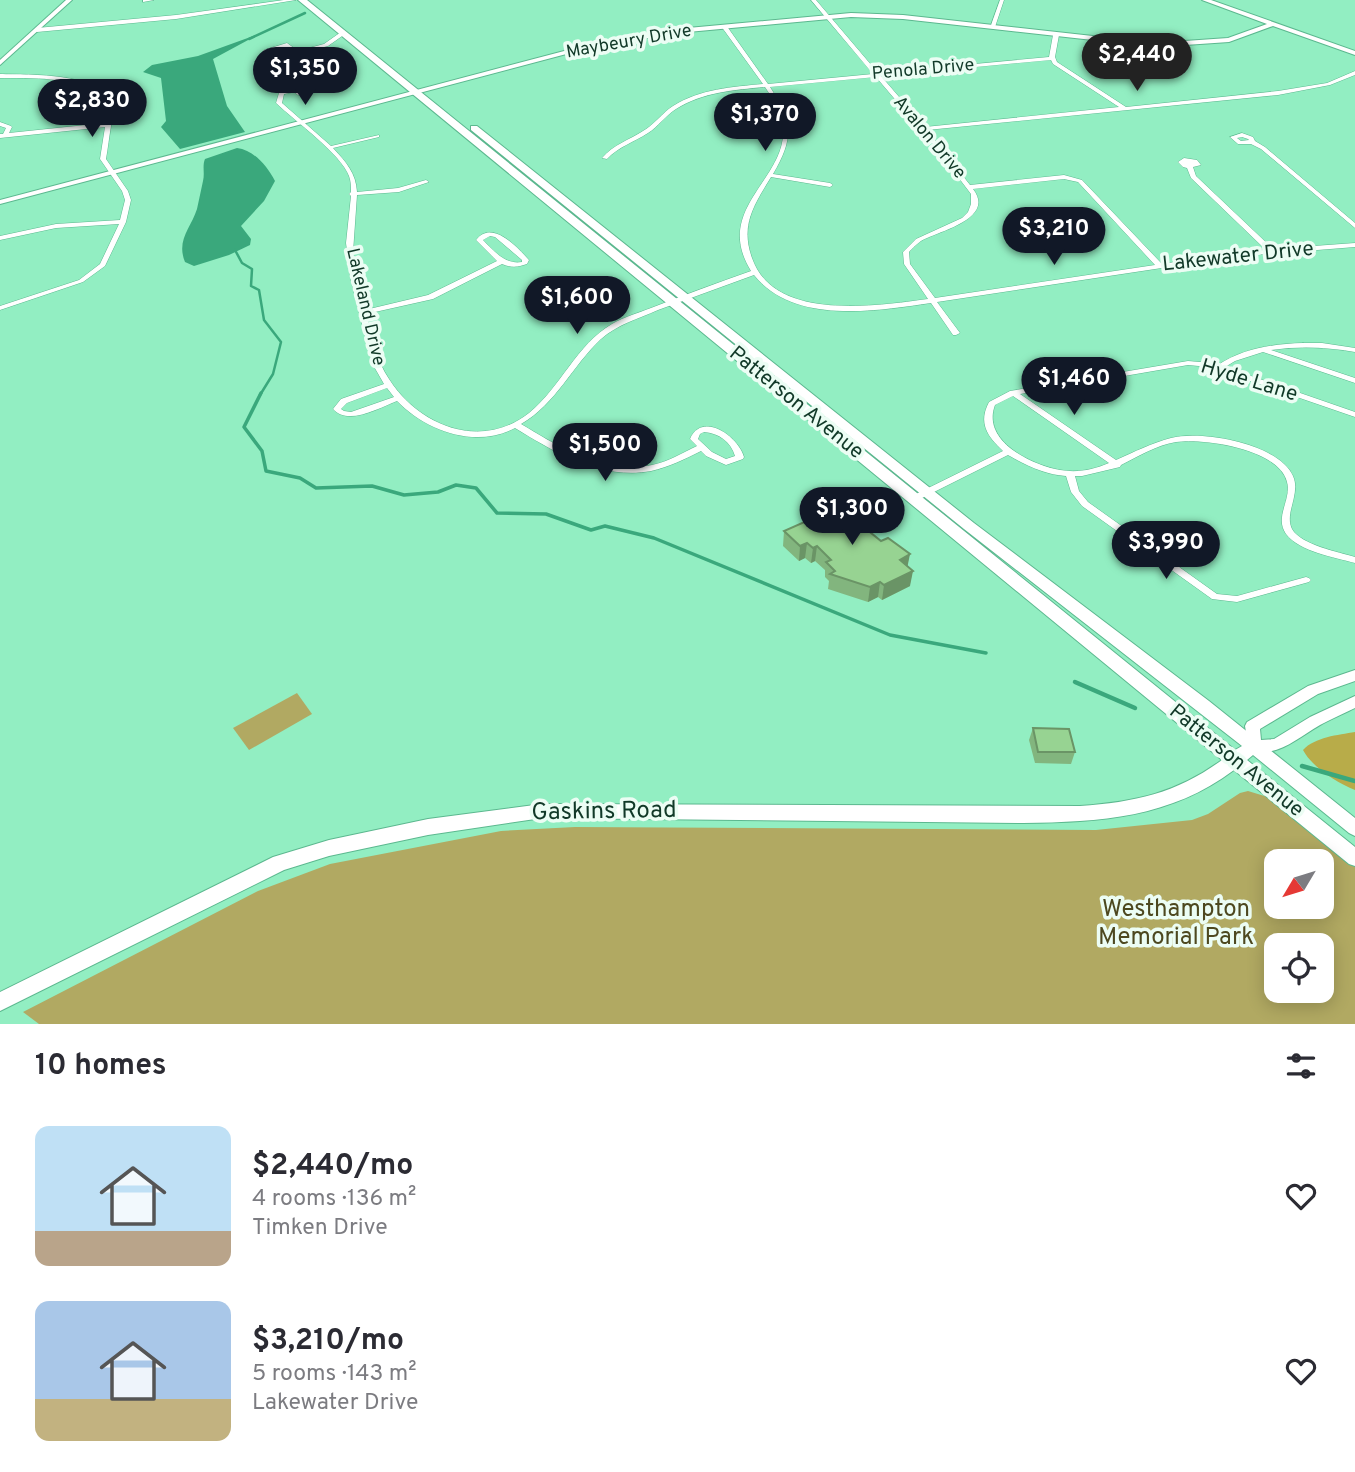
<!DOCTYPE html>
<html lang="en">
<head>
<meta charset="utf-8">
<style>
  body { margin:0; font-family:Overpass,sans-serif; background:#f2f2f3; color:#2b2b33; height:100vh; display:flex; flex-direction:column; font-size:26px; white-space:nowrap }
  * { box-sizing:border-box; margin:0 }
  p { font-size:23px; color:#7c7c81 }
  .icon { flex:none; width:38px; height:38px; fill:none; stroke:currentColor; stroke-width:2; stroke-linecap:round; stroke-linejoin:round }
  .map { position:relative; height:1024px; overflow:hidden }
  .side { display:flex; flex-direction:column; background:#fff; flex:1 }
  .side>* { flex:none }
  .needle { width:46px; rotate:232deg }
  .fabs { position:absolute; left:1264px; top:849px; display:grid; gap:14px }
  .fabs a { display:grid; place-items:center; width:70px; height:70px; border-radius:14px; background:#fff; box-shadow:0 4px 18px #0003; font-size:35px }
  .price { position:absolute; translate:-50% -60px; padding:0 16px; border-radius:24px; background:#111827; color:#fff; font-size:23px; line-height:46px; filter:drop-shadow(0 2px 4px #0008) }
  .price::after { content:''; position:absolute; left:50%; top:42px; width:21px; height:16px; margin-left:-10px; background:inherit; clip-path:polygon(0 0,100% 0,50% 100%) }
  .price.on { background:#222; color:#fff }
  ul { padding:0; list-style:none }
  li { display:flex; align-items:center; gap:21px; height:175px; padding:0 35px }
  li span { display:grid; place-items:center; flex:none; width:196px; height:140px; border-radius:14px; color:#555 }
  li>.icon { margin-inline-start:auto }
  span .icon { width:84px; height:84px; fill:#fffc; stroke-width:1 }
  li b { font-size:30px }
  h2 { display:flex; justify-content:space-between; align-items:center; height:84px; padding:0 35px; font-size:30px }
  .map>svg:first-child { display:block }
</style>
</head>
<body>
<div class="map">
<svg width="1355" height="1024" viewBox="0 0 1355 1024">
  <rect width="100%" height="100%" fill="#92eec2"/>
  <g fill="#b1a962" fill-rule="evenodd">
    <polygon points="297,693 312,714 249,750 233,728"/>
    <path d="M1248,791L1271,798L1355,866V1024H39L23,1012L258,891L330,864L501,831L575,827L1096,830L1192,820L1208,814L1240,793ZM1276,861H1321V906H1276ZM1276,945H1321V990H1276Z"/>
  </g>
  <path fill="#b8ac49" d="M1355,732V790C1337,783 1312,767 1303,750C1315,737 1338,735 1355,732Z"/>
  <g fill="#3aa87c">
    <polygon points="259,34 213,59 227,106 245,132 180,149 161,127 166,121 161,78 143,72 152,65 198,56"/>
    <path d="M237,148C254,150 267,166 275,181L264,201L241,226L251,239L250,245L229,255L194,266L185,262C176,240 191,228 197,209C199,200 201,190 203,181C205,173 202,166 205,159Z"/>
  </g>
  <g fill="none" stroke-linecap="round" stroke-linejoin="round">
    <g stroke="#3aa87c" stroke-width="2.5">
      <polyline points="249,39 305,13"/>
      <polyline points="235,250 242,263 252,269 251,286 259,290 264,320 281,342 273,374 260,395"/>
    </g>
    <polyline stroke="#3aa87c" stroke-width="3.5" points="261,393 244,427 262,451 266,471 300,478 316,488 372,486 404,495 438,492 456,485 476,488 497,513 546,514 591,530 605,526 654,538 890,635 986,653"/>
    <g stroke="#3aa87c" stroke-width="4.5">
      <polyline points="1075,682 1135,708"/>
      <polyline points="1302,766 1355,781"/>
    </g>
    <defs>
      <g id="minor">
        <polygon points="143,0 154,0 143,2"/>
        <polygon points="284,0 296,0 176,19 37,32 34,30 37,28 176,15"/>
        <path d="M811,0H816L878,73L1049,57L1053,35L1056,33L1059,35L1055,57L1057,62L1126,107L1278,91L1327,83L1355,71V75L1330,85L1278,95L927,130L970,185L1064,175L1082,180L1162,264L1241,252L1266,250L1191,178L1187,168L1183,167L1178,162L1184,158L1197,160L1201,165L1193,167L1196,176L1273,249L1355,243V247L1241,256L937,302L960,333L956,335H953L931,303C876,311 794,325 754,275C722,287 690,298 658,310C638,319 618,324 601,339C572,366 556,404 521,424C561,448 604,475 652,465C668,462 682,453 697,446L690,439C702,411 738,436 744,457L743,459L726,465L706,456L701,451C685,459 669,467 651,471C601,480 556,453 515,428C476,449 426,431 397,401C379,408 348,426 333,409L341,399L384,384L372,363L351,280L346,243L351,196L349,194L351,192C351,187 351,181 349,176C341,154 295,121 276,103L279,93L266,80L280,68L263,51L264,50L287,43L298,51L324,44L341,32H345V34L328,46L277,59L286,68L272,80L283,91L328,79L335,84L298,95L294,92L284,94L282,103L331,146L379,135V137L333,148C346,162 356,173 357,192L398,188L426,180L429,182L399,192L357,195L353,252L358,280L365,310L428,295L497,261L476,240C492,219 517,247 529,260L527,264C518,267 511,268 502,264L433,299L366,314C372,336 376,360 389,379C419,426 481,451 529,413C561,387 576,345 612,324C624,317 638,313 651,308C684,295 717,283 751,271C712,208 788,179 783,127C781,113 773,99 765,87C735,90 703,92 676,109C666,115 658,127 648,133C634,142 618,147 607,159L602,158C613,145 629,140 643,131C654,125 662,113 673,106C700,89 732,87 763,84L721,26L722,25H726L768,84L873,74ZM286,47L293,52L275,57L270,52ZM1051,60L1053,64L1119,107L925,127L881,76ZM876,77L933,144L971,194V204L968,212L962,218L916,239L903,252L904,264L928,299C876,306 774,322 752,258C740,225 754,205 771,177L830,187L833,185L830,183L773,174C794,138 793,122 770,87ZM327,83H328L299,90ZM1064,179L1078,182L1155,265L935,298L910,264L909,252C915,246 919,241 927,238C944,230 995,217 973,189ZM490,236L495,237L522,260V262C505,265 494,251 483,240ZM387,388L394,397L351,412L344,411L341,409L347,403ZM704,432C719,433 731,442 735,456L726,459L712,452L698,439L700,434Z"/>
        <polygon points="1000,0 1004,0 995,27 990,28"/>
        <path d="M0,74C28,75 108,71 113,110C113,115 111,121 111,126C109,137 108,148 106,159L128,191L131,200L126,222L105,266L83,282L0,310V306L79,280L100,264L119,224L56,228L0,240V236L56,224L120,220L125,200L122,191L100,159L105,127L0,138V134H3L6,128L0,126V122L11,126L12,127L9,133L105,123C106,115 108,104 102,97C86,76 24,78 0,78Z"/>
        <path d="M1242,133L1253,137L1255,141L1265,147L1355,223V228L1261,149L1251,144H1238L1230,137ZM1242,137L1248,139L1249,140L1241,141L1237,138Z"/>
        <path d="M1303,343H1322L1355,348V352C1327,347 1299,346 1271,350L1355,378V383L1263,352L1235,361L1225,367L1355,412V417L1210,367L1188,365L1020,394L1116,460C1134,452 1152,443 1171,438C1203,430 1279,444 1293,476C1301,494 1284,513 1292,529C1301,545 1339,552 1355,557V563C1334,557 1300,552 1286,534C1274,517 1292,499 1287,482C1279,449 1204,438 1176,442C1157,445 1139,456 1121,465L1120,467L1082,476H1075L1079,491L1088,502L1217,594L1237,596L1306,577L1309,578L1311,580L1309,582L1237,602L1212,599L1082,506L1071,492L1066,476C1046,475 1025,465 1008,455L916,501L913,502L909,499L910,497L1003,451C987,436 978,423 989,402L1010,391L1188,361L1211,363L1218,365C1244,348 1273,344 1303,343ZM1013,396L1109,463C1093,470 1077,473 1060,470C1032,465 981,441 995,405Z"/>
      </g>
      <g id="tertiary">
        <polygon points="66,0 72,0 0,65 0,60"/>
        <polygon points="1202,0 1211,0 1355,51 1355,55 1273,26 1229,42 1156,47 903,19 851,17 677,33 589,48 0,204 0,200 587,45 677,29 851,13 903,15 1156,43 1228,38 1267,24"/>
      </g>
      <path id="secondary" d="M1355,670V681L1318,694L1260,729L1261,740L1274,739L1310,717L1355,696V708C1343,714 1331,719 1320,725C1297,738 1277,759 1249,750L1245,726L1247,722L1308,686Z"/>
      <path id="primary" d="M298,0H307L1235,750L1242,746L964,529L471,130V126H477L974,523L1209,701L1355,818V836L1349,833L1253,755L1247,760L1355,847V866L1349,864L1234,770C1170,818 1101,822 1023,823L542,818L428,835L329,856L284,870L0,1011V992L273,857L329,840L428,819L542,804L1080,806C1136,802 1177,793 1222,760Z"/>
    </defs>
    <use href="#minor" stroke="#5cb88f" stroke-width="1"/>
    <use href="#tertiary" stroke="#5cb88f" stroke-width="2"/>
    <use href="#secondary" stroke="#5cb88f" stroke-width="2"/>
    <use href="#primary" stroke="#5cb88f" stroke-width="2"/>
    <use href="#minor" fill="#fff" fill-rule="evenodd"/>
    <use href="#tertiary" fill="#fff" fill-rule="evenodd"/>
    <use href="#secondary" fill="#fff" fill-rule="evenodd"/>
    <use href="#primary" fill="#fff" fill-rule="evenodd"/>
  </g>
  <g fill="#82b57e">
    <polygon points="858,512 867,519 866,529 908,567 910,586 882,600 878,597 868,602 828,589 829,581 825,577 825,570 815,561 811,563 805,558 799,561 783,546 784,531"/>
    <polygon points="1033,728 1075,752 1071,764 1035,763 1029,740"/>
  </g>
  <g fill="#6a9466">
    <polygon points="867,519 865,534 860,524"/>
    <polygon points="807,543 805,558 799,561 800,546"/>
    <polygon points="817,546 815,561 811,563 813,548"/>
    <polygon points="910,554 907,569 900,560"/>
    <polygon points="913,571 910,586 882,600 884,585"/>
    <polygon points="880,582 878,597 868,602 870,587"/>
  </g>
  <g fill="#97d392" stroke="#6a9466" stroke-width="2">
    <polygon points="852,501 859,506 854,509 867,519 860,524 881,541 888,538 910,554 900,560 913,571 884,585 880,582 870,587 830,574 835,571 826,562 831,560 817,546 813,548 807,543 800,546 784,531"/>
    <polygon points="1033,728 1069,729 1075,752 1038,752"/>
  </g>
  <g text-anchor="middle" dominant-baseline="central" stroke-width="7" stroke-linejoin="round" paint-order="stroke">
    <g font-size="18" fill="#113928" stroke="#ecfdf4">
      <text transform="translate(629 42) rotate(-10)">Maybeury Drive</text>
      <text transform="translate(923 70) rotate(-5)">Penola Drive</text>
      <text transform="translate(929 138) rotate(50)">Avalon Drive</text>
      <text transform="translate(365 307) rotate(77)">Lakeland Drive</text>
    </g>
    <g font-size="21" fill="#113928" stroke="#ecfdf4">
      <text transform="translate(1238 257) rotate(-6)">Lakewater Drive</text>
      <text transform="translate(1249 381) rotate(17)">Hyde Lane</text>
      <text transform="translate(796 403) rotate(39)">Patterson Avenue</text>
      <text transform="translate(1236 761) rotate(39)">Patterson Avenue</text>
    </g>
    <g font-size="24" fill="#113928" stroke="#ecfdf4">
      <text transform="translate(604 812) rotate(-1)">Gaskins Road</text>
    </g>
    <g font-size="24" fill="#4d481f" stroke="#ecfdf4">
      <text x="1176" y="910">Westhampton<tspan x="1176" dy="28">Memorial Park</tspan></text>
    </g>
  </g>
</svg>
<div class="fabs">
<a><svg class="needle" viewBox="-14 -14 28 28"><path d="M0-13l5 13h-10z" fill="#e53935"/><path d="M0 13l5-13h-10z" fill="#7c7c81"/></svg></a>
<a><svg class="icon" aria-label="locate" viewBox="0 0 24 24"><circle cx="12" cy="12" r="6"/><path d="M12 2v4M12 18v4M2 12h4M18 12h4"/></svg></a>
</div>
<b class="price on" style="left:1137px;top:93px">$2,440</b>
<b class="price" style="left:305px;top:107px">$1,350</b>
<b class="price" style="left:92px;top:139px">$2,830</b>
<b class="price" style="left:765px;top:153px">$1,370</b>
<b class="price" style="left:1054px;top:267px">$3,210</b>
<b class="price" style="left:577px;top:336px">$1,600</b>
<b class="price" style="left:1074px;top:417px">$1,460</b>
<b class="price" style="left:605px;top:483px">$1,500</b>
<b class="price" style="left:852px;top:547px">$1,300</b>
<b class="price" style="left:1166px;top:581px">$3,990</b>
</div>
<section class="side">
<h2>10 homes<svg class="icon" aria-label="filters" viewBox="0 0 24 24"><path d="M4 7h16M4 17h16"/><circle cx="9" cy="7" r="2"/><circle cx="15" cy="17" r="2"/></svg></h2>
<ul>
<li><span style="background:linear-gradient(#bfe0f5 75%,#b9a48a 0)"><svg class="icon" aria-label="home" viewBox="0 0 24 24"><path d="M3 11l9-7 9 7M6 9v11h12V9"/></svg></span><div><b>$2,440/mo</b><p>4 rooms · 136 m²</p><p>Timken Drive</p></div><svg class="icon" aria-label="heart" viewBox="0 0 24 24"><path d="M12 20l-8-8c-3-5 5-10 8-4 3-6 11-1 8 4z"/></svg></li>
<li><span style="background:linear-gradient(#a9c7e8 70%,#c2b280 0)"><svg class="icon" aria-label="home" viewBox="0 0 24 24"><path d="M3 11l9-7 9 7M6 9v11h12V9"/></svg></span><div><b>$3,210/mo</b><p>5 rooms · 143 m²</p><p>Lakewater Drive</p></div><svg class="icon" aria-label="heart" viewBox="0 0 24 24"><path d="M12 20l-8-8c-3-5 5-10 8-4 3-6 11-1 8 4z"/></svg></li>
</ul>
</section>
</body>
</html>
